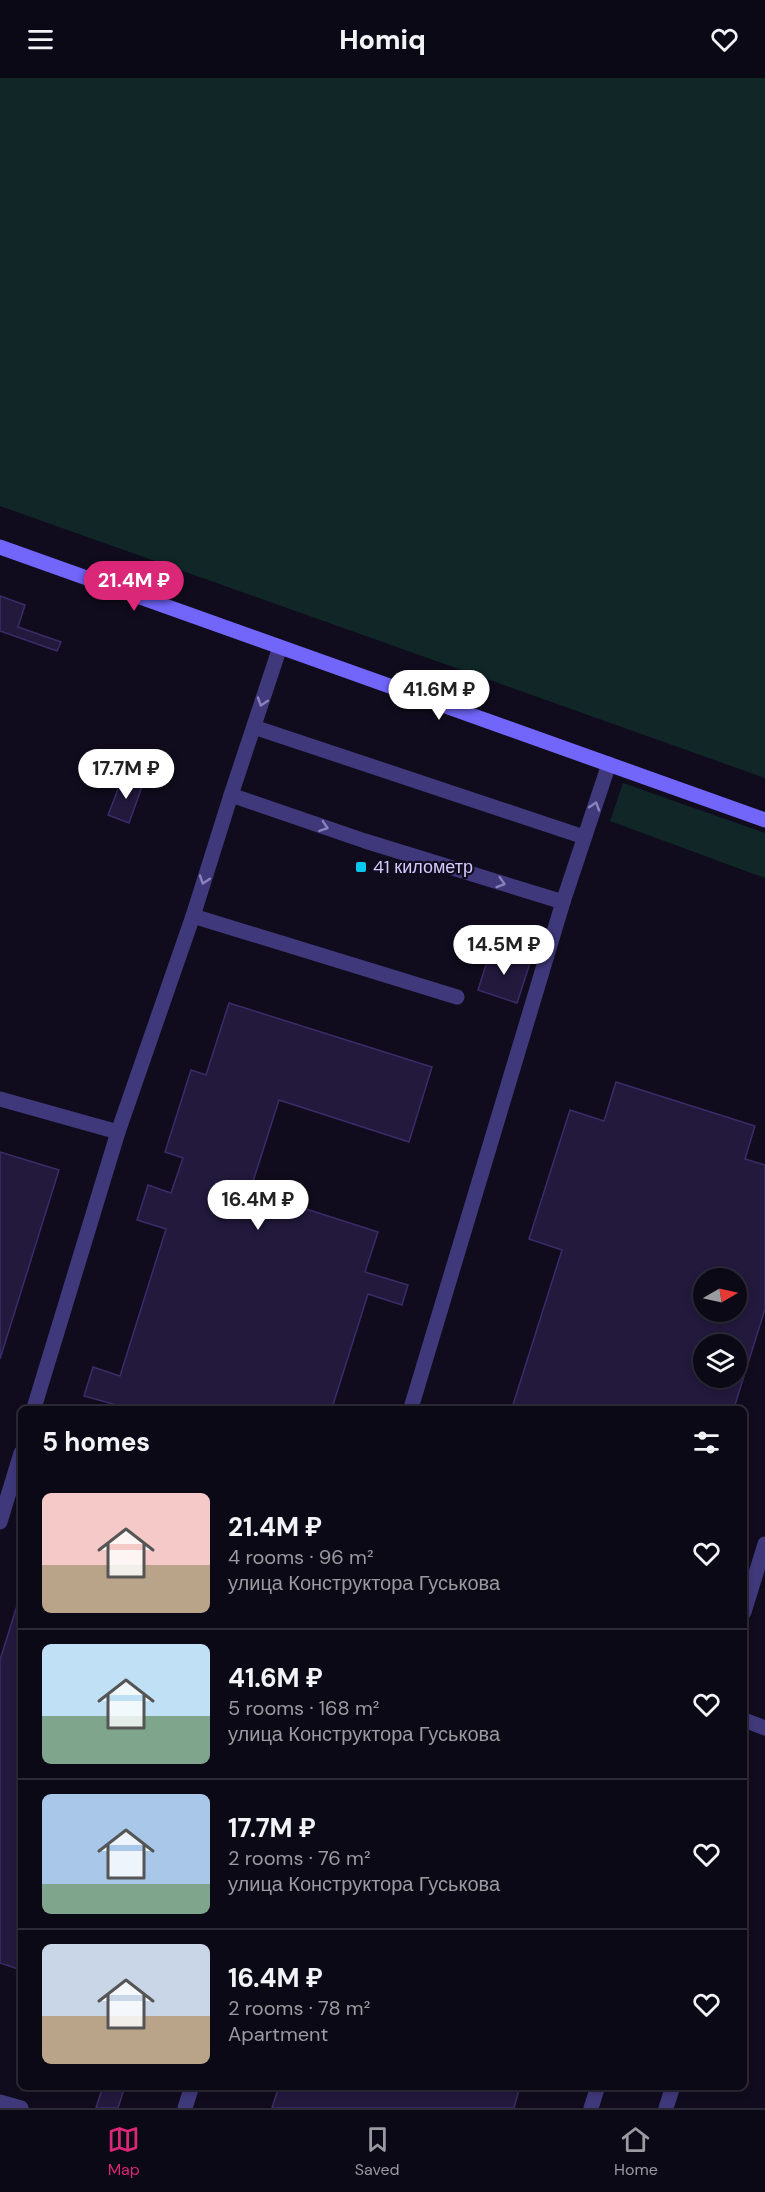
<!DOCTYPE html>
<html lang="en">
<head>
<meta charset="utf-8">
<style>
  body { margin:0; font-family:"DM Sans",sans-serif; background:#1a1723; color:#f1f3f6; height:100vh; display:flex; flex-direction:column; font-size:22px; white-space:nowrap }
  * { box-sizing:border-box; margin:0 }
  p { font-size:20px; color:#9a9aa1 }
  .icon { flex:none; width:33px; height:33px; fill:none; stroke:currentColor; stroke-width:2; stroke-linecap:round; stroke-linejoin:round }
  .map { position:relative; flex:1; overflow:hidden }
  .drawer { position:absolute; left:18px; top:1328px; width:729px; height:684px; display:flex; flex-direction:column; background:#0c0916; border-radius:9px; box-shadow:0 3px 9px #0003,0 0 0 2px #2c2a35 }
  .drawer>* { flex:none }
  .needle { width:39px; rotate:81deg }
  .controls { position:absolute; left:693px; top:1190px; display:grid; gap:12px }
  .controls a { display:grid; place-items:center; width:54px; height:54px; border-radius:50%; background:#0c0916; box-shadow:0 3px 9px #0003,0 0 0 2px #2c2a35; font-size:30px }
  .price { position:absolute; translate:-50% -51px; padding:0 14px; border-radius:21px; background:#fff; color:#222; font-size:20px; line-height:39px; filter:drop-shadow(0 2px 3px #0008) }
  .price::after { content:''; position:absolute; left:50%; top:36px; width:18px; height:14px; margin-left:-9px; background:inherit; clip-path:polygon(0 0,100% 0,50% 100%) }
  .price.current { background:#db2777; color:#fff }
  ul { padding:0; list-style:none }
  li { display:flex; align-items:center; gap:18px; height:150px; padding:0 24px }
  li+li { border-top:2px solid #2c2a35 }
  li span { display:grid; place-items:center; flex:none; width:168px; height:120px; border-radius:9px; color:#555 }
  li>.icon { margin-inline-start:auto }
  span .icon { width:72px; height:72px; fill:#fffc; stroke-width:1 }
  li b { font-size:26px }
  h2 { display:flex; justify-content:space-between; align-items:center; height:72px; padding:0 24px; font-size:26px }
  header { display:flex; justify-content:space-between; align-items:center; height:78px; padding:0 24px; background:#0c0916; font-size:27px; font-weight:800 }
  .tab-bar { display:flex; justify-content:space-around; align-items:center; height:84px; border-top:2px solid #2c2a35; background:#0c0916; font-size:16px; color:#9a9aa1 }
  .tab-bar a { display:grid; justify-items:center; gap:3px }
  .tab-bar .current { color:#db2777 }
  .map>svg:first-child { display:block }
</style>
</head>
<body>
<header><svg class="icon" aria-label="menu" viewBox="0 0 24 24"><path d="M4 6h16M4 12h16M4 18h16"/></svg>Homiq<svg class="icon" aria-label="heart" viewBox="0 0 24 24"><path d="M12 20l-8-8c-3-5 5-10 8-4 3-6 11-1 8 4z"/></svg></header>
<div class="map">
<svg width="765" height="2030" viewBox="0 0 765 2030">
  <rect width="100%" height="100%" fill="#100c1d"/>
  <g fill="#102627">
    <polygon points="0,0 765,0 765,700 0,428"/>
    <polygon points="623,705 765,755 765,800 610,743"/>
  </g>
  <g fill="#22193d" stroke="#3b2c69" stroke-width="1.5" fill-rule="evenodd">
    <polygon points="0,518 25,527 18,549 61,564 57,573 0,553"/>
    <polygon points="123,698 143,706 129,745 108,737"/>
    <polygon points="491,871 530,885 517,925 478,912"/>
    <polygon points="229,925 432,989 409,1064 279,1022 250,1113 378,1154 365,1194 408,1207 402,1227 368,1216 332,1330 112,1330 113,1326 84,1318 93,1289 120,1298 166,1151 137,1142 148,1107 171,1115 183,1080 165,1074 191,992 206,997"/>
    <path d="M616,1004L755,1048L745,1081L765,1087V1231L734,1330H512L562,1172L529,1161L570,1032L604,1043ZM704,1200H736V1233H704ZM704,1266H736V1299H704Z"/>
    <polygon points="0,1074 59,1092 0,1281"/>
    <polygon points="21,1515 21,1892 0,1885 0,1582"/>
    <polygon points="103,2008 125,2008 118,2030 96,2030"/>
    <polygon points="279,2008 520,2008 514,2030 272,2030"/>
  </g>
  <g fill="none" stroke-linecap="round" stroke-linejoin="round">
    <g stroke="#3f397b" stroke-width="15">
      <polyline points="280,569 231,717 365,763 563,824"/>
      <polyline points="254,649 584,759"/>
      <polyline points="193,838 231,717"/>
      <polyline points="0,1021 118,1054"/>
      <polyline points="34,1330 118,1054 193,838 457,919"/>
      <polyline points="411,1330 563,824 609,686"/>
      <polyline points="0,1444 21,1375"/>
      <polyline points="744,1642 765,1650"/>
      <polyline points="0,2024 21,2030"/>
      <polyline points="185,2030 192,2008"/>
      <polyline points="666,2030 673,2008"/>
    </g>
    <g stroke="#3f397b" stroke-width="15">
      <polyline points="744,1534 765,1466"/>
      <polyline points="591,2030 598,2008"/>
    </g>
    <polyline stroke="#7165fa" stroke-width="15" points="0,469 765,742"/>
  </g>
  <defs><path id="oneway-chevron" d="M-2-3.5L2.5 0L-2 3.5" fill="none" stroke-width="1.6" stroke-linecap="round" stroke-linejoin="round" transform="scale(1.5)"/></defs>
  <g stroke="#8982bc">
    <use href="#oneway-chevron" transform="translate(262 624) rotate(108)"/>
    <use href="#oneway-chevron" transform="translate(595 728) rotate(-72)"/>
    <use href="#oneway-chevron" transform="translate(324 749) rotate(19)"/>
    <use href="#oneway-chevron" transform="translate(204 802) rotate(108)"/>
    <use href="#oneway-chevron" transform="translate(501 805) rotate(17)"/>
  </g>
  <rect fill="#08c8ec" stroke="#100c1d" stroke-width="2" x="355" y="783" width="12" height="12" rx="3"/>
  <g text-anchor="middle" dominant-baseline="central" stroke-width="4.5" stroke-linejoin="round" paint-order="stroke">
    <g font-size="18" fill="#d3cafd" stroke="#100c1d" text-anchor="start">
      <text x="373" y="789">41 километр</text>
    </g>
  </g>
</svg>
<div class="controls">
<a><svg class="needle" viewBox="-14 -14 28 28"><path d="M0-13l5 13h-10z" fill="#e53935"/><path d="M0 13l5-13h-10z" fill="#9a9aa1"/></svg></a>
<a><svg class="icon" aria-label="layers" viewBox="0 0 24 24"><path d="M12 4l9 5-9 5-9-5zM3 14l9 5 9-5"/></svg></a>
</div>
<b class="price current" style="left:134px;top:534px">21.4M ₽</b>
<b class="price" style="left:439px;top:643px">41.6M ₽</b>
<b class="price" style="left:126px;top:722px">17.7M ₽</b>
<b class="price" style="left:504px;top:898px">14.5M ₽</b>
<b class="price" style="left:258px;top:1153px">16.4M ₽</b>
<section class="drawer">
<h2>5 homes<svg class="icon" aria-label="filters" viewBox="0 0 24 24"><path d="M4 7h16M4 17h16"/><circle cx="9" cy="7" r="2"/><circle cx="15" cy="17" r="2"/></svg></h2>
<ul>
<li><span style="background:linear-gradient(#f6c9c9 60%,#b9a48a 0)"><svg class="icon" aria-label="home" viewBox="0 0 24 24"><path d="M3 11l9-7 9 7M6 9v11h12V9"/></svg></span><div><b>21.4M ₽</b><p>4 rooms · 96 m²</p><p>улица Конструктора Гуськова</p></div><svg class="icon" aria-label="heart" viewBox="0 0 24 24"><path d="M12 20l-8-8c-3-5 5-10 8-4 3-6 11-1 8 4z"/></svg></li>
<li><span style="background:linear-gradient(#bfe0f5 60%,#7fa58c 0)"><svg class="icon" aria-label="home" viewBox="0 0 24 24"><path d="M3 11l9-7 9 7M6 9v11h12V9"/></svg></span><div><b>41.6M ₽</b><p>5 rooms · 168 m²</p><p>улица Конструктора Гуськова</p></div><svg class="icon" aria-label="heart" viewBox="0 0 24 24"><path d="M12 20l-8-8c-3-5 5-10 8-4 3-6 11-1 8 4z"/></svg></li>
<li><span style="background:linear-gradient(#a9c7e8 75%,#7fa58c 0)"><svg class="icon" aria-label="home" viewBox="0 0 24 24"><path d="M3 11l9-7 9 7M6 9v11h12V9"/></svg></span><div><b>17.7M ₽</b><p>2 rooms · 76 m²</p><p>улица Конструктора Гуськова</p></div><svg class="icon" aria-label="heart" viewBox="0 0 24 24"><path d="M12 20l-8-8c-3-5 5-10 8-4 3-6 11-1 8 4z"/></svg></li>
<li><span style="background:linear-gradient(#c9d6e8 60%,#b9a48a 0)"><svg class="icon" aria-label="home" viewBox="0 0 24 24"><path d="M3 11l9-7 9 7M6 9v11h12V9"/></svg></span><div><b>16.4M ₽</b><p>2 rooms · 78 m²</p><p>Apartment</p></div><svg class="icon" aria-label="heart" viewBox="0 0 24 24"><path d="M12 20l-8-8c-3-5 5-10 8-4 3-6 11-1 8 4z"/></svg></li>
</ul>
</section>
</div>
<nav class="tab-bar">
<a class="current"><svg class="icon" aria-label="map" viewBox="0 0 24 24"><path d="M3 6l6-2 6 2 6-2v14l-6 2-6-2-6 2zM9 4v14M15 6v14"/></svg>Map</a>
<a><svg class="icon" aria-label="saved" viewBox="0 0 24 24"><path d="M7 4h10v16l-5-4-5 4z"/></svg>Saved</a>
<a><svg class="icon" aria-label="home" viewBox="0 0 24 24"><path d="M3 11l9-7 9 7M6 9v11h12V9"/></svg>Home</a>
</nav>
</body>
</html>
